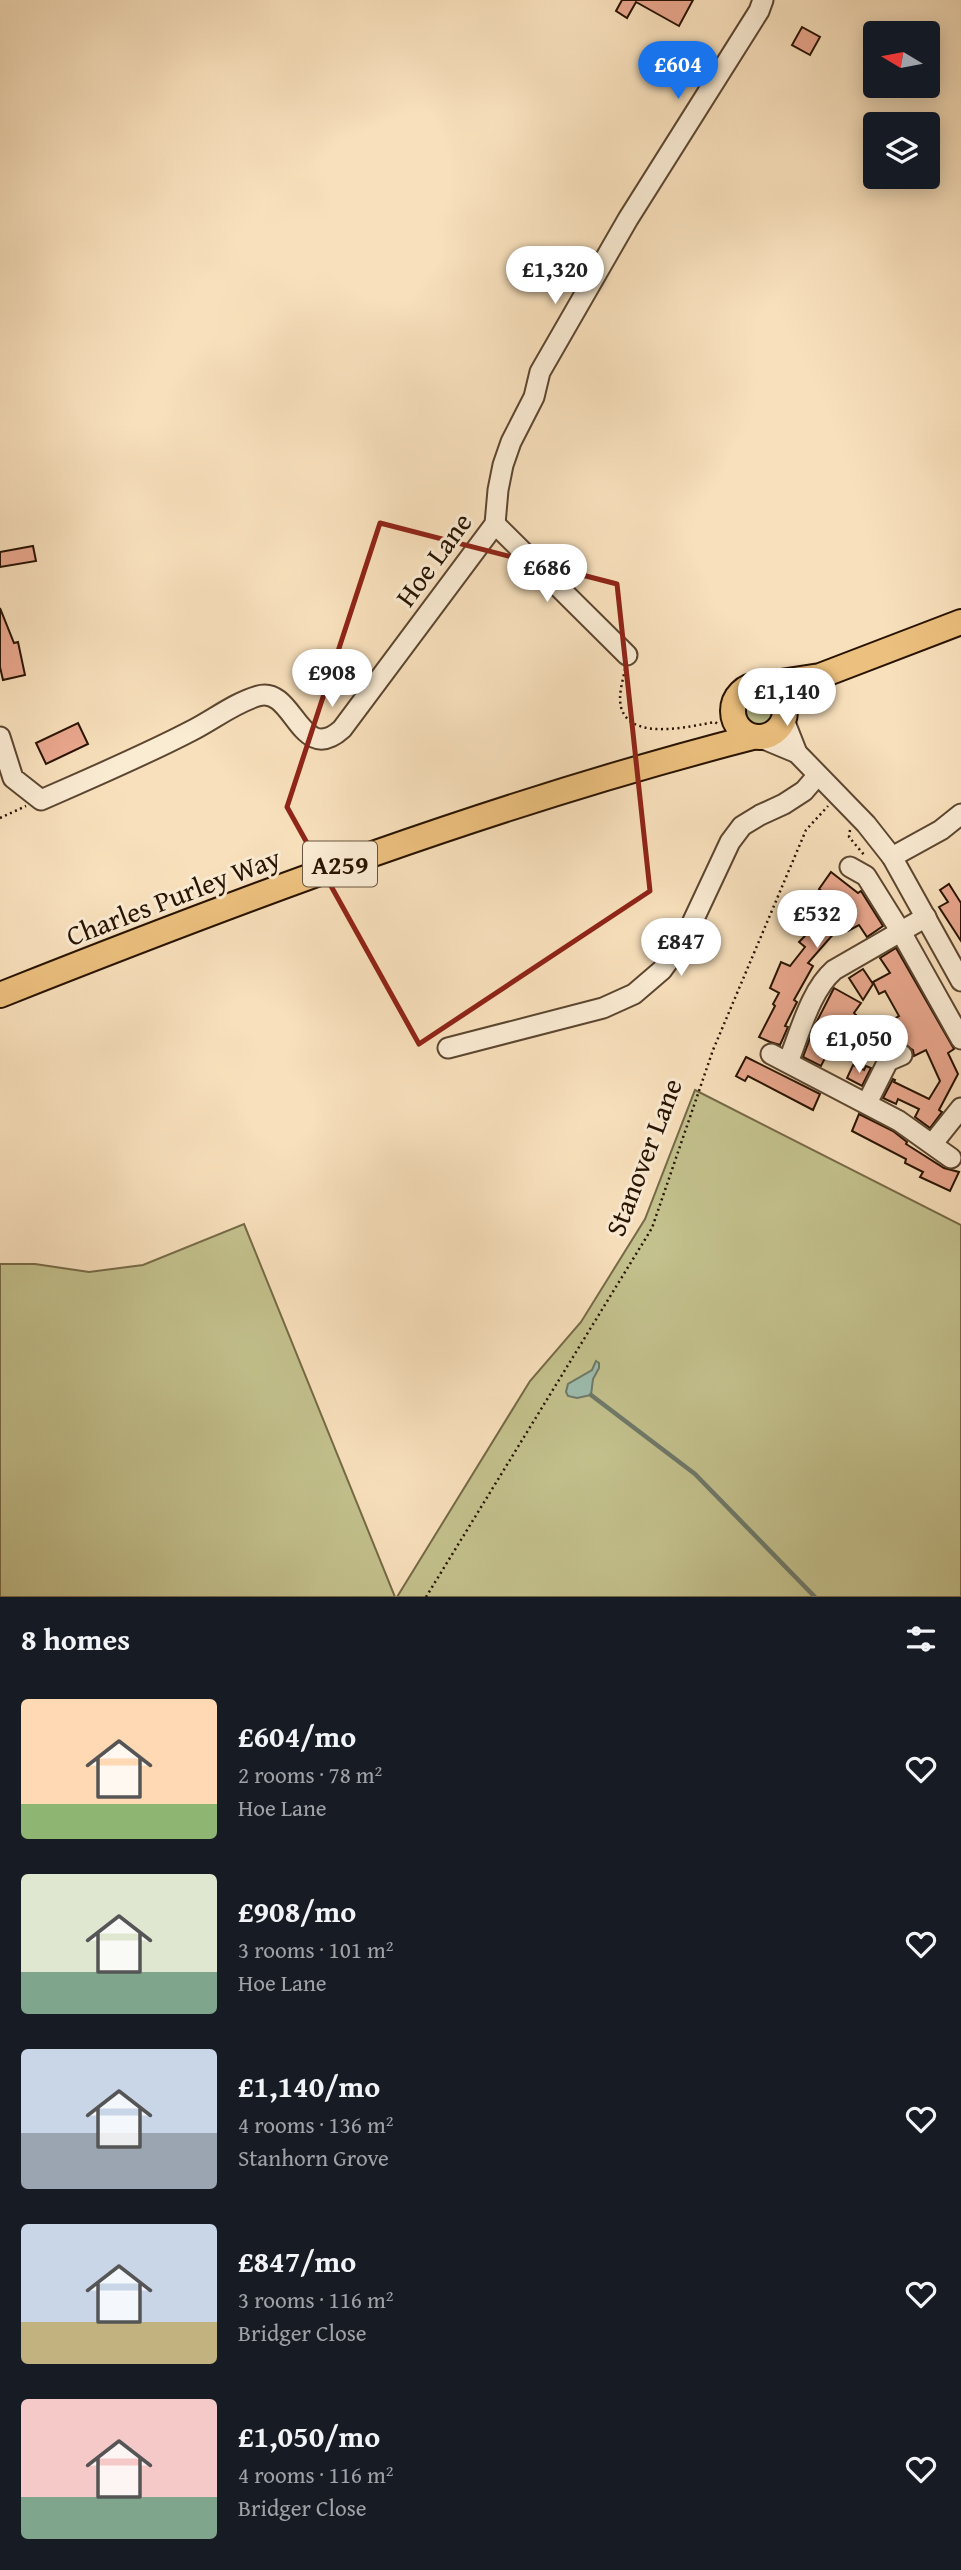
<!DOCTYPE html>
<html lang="en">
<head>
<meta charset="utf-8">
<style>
  body { margin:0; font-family:"Gentium Book Plus",serif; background:#20242c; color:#f1f3f6; height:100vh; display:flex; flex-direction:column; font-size:26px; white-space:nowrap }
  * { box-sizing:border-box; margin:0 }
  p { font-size:23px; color:#9ea1a6 }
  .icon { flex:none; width:38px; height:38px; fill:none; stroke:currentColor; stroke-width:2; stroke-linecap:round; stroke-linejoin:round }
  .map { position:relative; height:1597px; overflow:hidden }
  .sheet { display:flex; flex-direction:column; background:#171b24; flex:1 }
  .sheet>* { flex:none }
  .needle { width:46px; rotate:280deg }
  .controls { position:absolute; left:863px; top:21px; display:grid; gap:14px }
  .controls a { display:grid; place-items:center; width:77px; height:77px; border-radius:7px; background:#171b24; box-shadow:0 4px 18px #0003; font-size:35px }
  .price { position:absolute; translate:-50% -60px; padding:0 16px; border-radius:24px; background:#fff; color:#222; font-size:23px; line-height:46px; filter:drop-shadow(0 2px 4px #0008) }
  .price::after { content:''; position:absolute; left:50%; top:42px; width:21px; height:16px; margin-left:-10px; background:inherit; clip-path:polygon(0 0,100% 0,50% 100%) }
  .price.selected { background:#1a73e8; color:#fff }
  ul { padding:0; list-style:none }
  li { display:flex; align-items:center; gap:21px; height:175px; padding:0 21px }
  li span { display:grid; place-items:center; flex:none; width:196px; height:140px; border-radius:7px; color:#555 }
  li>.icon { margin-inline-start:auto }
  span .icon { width:84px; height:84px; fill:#fffc; stroke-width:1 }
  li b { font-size:30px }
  h2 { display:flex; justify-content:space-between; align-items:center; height:84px; padding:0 21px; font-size:30px }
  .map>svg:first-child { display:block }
</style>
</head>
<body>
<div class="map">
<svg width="961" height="1597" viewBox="0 0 961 1597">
  <rect width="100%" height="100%" fill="#f8e0bc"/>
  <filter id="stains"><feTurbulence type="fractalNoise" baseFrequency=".00286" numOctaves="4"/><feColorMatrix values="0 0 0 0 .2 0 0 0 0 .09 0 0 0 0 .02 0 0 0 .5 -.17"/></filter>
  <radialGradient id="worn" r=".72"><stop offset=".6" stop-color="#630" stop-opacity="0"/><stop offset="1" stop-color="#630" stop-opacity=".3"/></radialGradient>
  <g fill="#c3c18d" stroke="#766a47" stroke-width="2">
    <circle cx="759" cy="711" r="17"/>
    <polygon points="695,1090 961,1225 961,1597 397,1597 530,1381 581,1322 645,1219"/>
    <polygon points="244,1224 395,1597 0,1597 0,1264 35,1264 89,1272 143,1265"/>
  </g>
  <polygon fill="#9dbdaf" stroke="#6e7969" stroke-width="2" points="596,1361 599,1363 599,1368 593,1379 591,1395 577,1398 568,1396 566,1392 568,1384 592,1370"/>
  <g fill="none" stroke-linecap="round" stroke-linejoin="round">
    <polyline stroke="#6e7969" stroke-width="4.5" points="591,1395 695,1474 815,1597"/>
  </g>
  <g fill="#eaa78e" stroke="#281301" stroke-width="2">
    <polygon points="622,0 693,0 679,26 636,2 627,18 616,11"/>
    <polygon points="802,27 820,37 810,55 792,45"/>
    <polygon points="33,546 36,561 0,567 0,552"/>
    <polygon points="0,608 14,643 18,642 25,675 3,680 0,667"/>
    <polygon points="78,723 88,744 46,764 36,743"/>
    <polygon points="831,872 858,893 861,891 883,926 867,937 859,925 848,931 843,923 808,963 813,966 794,1000 797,1002 785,1026 788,1027 780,1045 770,1042 759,1037 775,1006 773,1004 779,993 770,988 781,962 790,966 805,947 799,942 837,903 819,889"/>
    <polygon points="949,884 961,903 961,941 939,907 948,902 940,890"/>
    <polygon points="896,948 954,1049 948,1053 958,1074 939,1110 942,1112 930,1128 915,1117 919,1109 898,1099 896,1104 883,1098 893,1079 895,1080 894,1082 929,1099 940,1081 926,1050 914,1056 913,1050 902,1043 900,1038 881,1049 871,1032 899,1016 885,991 879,994 873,982 890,973 880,958"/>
    <polygon points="863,969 873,984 863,1000 849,978"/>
    <polygon points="834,988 861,1003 854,1013 856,1015 834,1057 827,1054 821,1066 803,1057 815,1025"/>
    <polygon points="746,1057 820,1094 813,1110 748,1076 745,1081 736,1076"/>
    <polygon points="853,1065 864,1070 866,1066 871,1068 862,1086 847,1078"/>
    <polygon points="859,1114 893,1131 907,1142 906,1144 944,1168 959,1172 950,1191 920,1177 923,1172 905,1163 906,1159 852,1131"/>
  </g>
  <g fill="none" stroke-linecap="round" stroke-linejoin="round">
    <defs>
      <g id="minor">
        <polyline points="495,524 627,655"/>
        <polyline points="784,720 797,753 866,824 892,857 961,981"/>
        <path d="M0,737L13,778L41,800C91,778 143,756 191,731C213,720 234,703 258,696C294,685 300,767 342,729L495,524L498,490L503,465L511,442L534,397L540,372L628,219L759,11L763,0"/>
        <polyline points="761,738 797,753"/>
        <polyline points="892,857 941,830 961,814"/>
        <polyline points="850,867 866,876 901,932 961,1039"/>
        <polyline points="448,1048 603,1008 634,994 662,970 685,938 730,842 742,826 760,815 784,804 804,791 817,776"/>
        <polyline points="771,1054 899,1121 951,1158"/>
        <path d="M788,1062C800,1033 810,991 834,970L926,917"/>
        <polyline points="867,1103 888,1061 902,1055"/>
        <polyline points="933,1143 961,1108"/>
      </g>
      <g id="major">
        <circle cx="759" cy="711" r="26"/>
        <polyline points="762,685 820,676 961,622"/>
        <path d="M0,995C247,897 496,803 753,737"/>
      </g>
    </defs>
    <use href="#minor" stroke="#5c4630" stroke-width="23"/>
    <use href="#major" stroke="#281301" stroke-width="28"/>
    <g stroke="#281301" stroke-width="2.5" stroke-dasharray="2 3.5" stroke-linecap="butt">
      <path d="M625,669C623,680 618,695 621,707C630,742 691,726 715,722L719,725"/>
      <polyline points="798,713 807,698"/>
      <polyline points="0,818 26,806"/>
      <polyline points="850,830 849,837 865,856"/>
      <polyline points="426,1597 652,1228 713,1050 806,830 828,806"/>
    </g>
    <use href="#minor" stroke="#faebd3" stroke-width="19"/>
    <use href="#major" stroke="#ecc07e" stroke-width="24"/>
  </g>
  <path fill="none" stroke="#8f2418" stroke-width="5" stroke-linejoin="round" d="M380,523L617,584L650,891L419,1044L287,807Z"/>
  <g text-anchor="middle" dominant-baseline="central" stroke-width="6" stroke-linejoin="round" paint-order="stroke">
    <rect fill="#faebd3" stroke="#675440" stroke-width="2" x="303" y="841.5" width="74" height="45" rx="5"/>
    <g font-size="26" font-weight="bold" fill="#281301">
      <text x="340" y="864">A259</text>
    </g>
    <g font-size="28" fill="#281301" stroke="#faebd3">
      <text transform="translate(433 559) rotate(-54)">Hoe Lane</text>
      <text transform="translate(173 896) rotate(-21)">Charles Purley Way</text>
      <text transform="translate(643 1157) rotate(-69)">Stanover Lane</text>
    </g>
  </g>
  <rect width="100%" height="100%" filter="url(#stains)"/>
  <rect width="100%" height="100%" fill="url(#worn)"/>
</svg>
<div class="controls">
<a><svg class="needle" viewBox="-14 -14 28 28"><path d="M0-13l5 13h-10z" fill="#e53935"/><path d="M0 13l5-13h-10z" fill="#9ea1a6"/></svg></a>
<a><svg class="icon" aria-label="layers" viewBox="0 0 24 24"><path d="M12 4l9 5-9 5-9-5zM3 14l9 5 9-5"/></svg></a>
</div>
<b class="price selected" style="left:678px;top:101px">£604</b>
<b class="price" style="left:555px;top:306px">£1,320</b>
<b class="price" style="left:547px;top:604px">£686</b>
<b class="price" style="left:332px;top:709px">£908</b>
<b class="price" style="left:787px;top:728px">£1,140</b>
<b class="price" style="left:817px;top:950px">£532</b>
<b class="price" style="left:681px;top:978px">£847</b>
<b class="price" style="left:859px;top:1075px">£1,050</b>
</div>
<section class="sheet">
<h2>8 homes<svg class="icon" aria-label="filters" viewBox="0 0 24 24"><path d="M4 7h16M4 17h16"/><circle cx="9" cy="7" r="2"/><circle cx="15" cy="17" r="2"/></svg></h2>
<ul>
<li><span style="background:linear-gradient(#ffd9b3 75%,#8fb573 0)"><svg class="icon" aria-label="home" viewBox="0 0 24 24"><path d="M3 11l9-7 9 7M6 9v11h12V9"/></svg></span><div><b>£604/mo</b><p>2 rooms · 78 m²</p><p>Hoe Lane</p></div><svg class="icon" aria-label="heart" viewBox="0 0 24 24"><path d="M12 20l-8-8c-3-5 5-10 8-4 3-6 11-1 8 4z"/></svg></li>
<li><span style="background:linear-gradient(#dfe7d0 70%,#7fa58c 0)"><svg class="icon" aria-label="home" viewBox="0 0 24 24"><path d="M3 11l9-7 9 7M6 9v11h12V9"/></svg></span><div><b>£908/mo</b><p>3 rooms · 101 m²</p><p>Hoe Lane</p></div><svg class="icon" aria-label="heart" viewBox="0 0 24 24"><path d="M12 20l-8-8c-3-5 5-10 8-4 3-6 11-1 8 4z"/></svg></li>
<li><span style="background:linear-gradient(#c9d6e8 60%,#9aa5b1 0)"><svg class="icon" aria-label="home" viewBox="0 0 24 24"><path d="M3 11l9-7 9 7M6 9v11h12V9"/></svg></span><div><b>£1,140/mo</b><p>4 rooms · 136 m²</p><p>Stanhorn Grove</p></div><svg class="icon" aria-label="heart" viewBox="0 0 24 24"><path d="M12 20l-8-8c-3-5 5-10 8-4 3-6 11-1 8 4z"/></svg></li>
<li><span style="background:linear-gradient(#c9d6e8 70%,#c2b280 0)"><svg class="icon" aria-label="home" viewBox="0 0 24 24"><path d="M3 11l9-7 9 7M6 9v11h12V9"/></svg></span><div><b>£847/mo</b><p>3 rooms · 116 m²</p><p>Bridger Close</p></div><svg class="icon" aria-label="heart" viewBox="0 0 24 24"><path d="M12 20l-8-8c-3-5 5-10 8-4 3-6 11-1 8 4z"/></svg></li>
<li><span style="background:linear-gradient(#f6c9c9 70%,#7fa58c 0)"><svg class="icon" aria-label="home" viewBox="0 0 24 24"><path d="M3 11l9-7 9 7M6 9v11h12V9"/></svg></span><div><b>£1,050/mo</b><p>4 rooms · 116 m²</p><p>Bridger Close</p></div><svg class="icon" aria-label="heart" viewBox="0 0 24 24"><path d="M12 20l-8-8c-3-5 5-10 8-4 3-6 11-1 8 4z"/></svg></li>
</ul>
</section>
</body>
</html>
